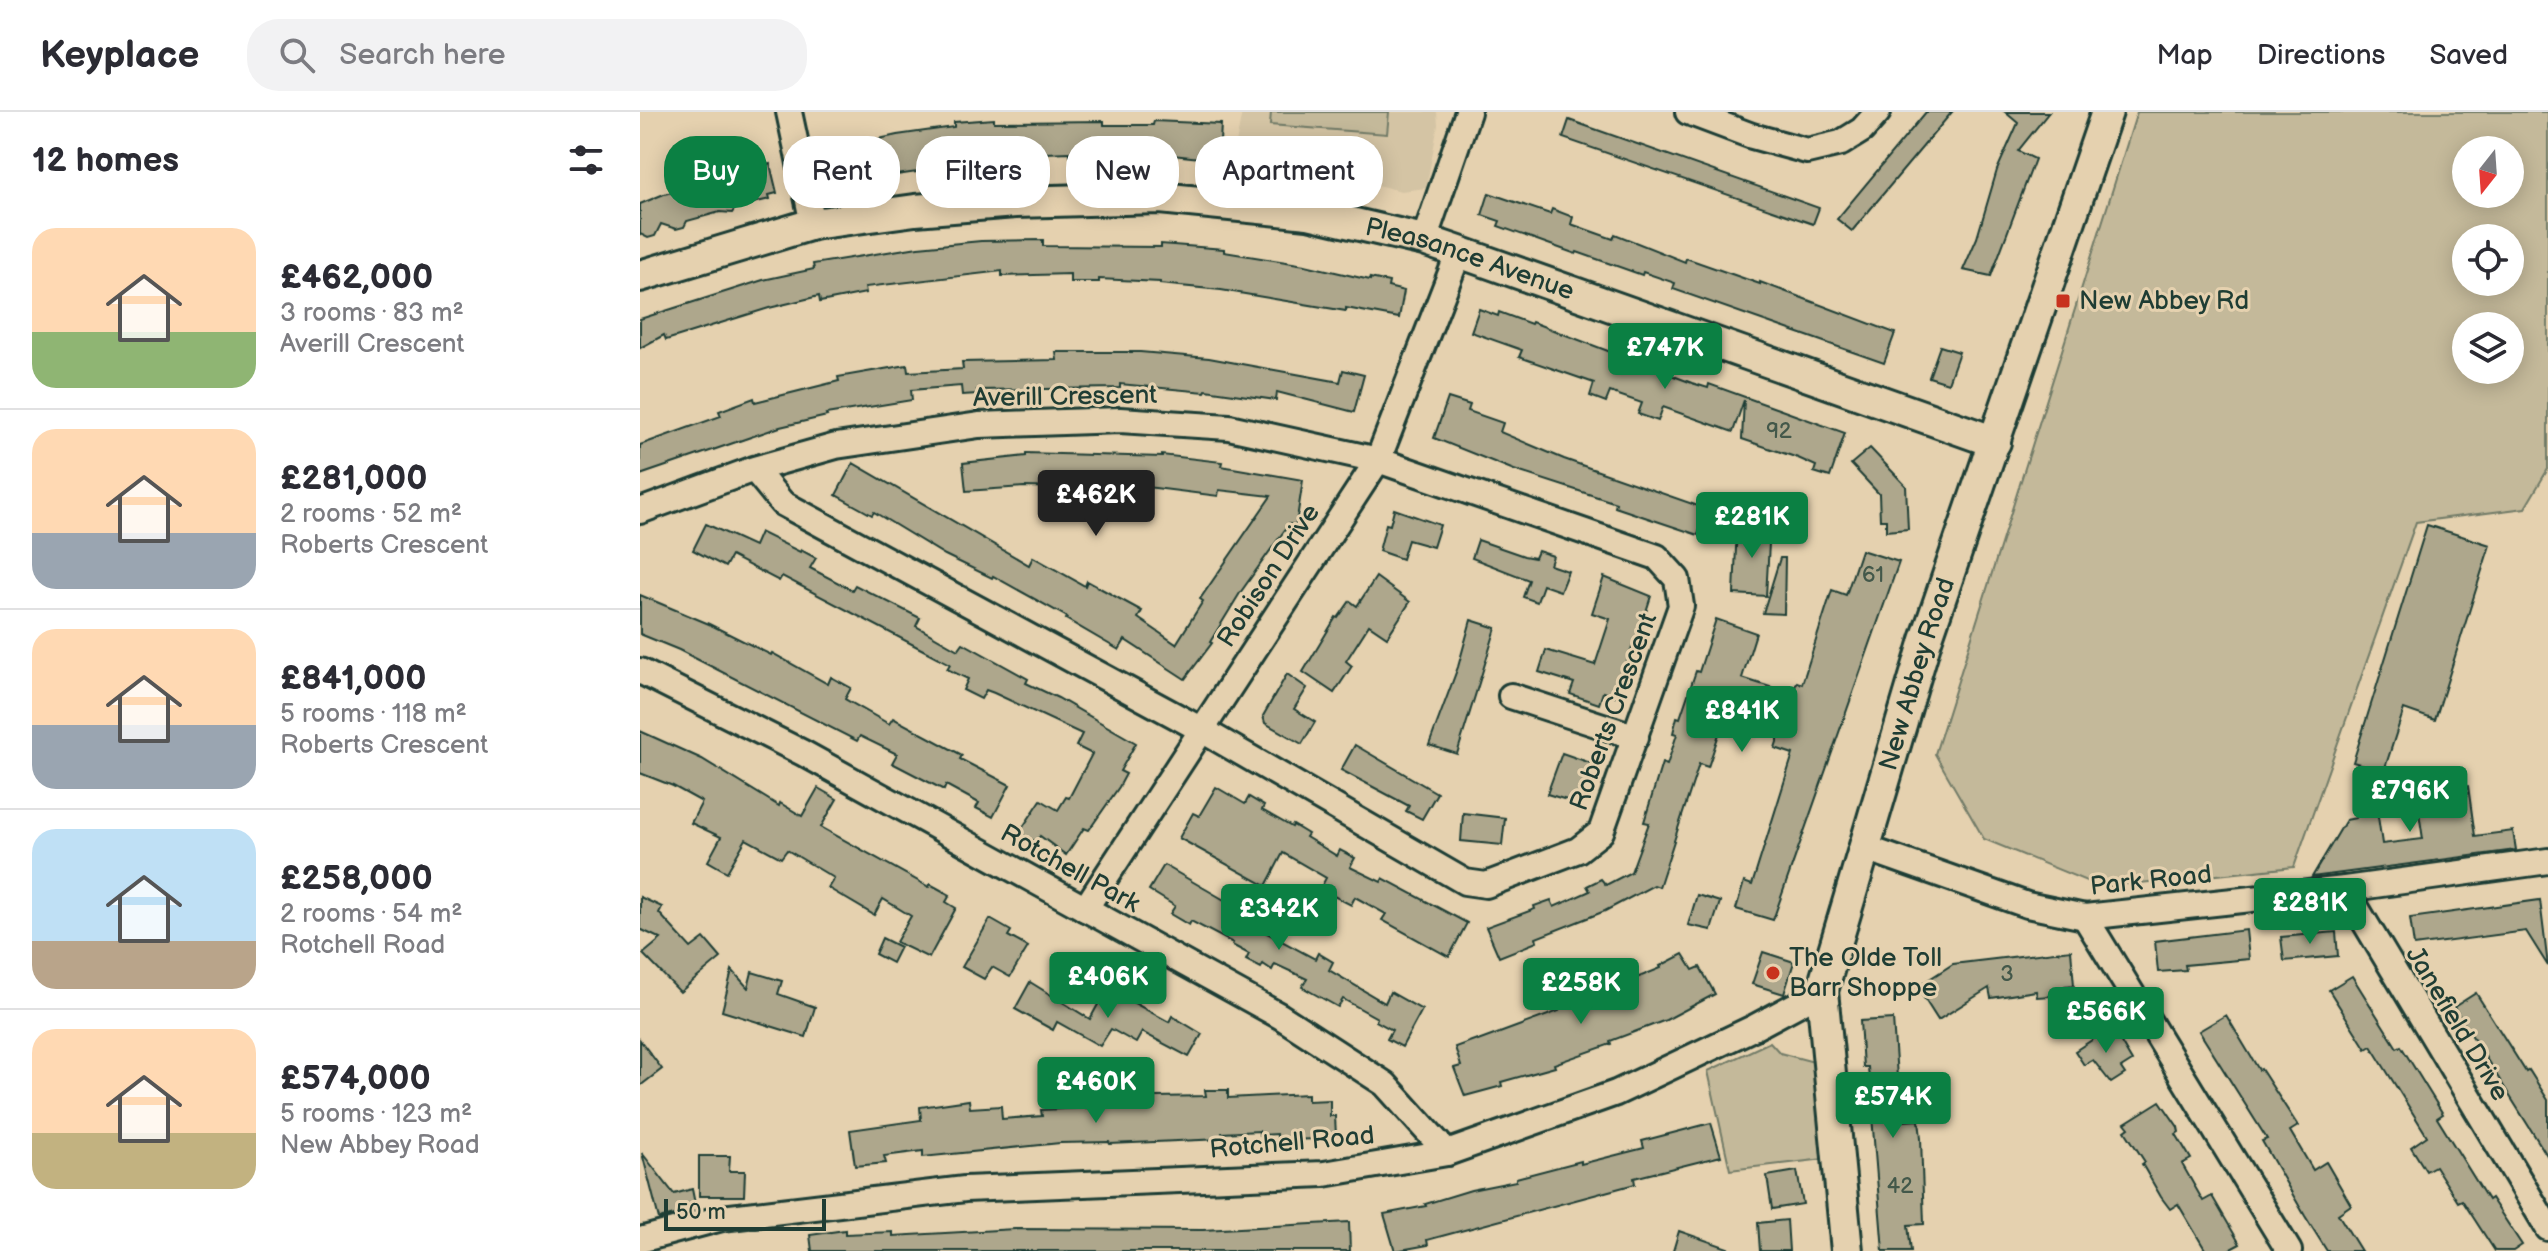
<!DOCTYPE html>
<html lang="en">
<head>
<meta charset="utf-8">
<style>
  body { margin:0; font-family:"Balsamiq Sans",sans-serif; background:#f2f2f3; color:#2b2b33; height:100vh; display:flex; flex-direction:column; font-size:30px; white-space:nowrap }
  * { box-sizing:border-box; margin:0 }
  p { font-size:26px; color:#7c7c81 }
  .icon { flex:none; width:44px; height:44px; fill:none; stroke:currentColor; stroke-width:2; stroke-linecap:round; stroke-linejoin:round }
  .map { position:relative; flex:1; overflow:hidden }
  .details { display:flex; flex-direction:column; background:#fff; width:640px }
  .details>* { flex:none }
  .top-card { position:absolute; left:24px; top:24px; width:760px; height:72px; display:flex; gap:16px }
  .needle { width:52px; rotate:197deg }
  .controls { position:absolute; left:1812px; top:24px; display:grid; gap:16px }
  .controls a { display:grid; place-items:center; width:72px; height:72px; border-radius:50%; background:#fff; box-shadow:0 4px 20px #0003; font-size:40px }
  .scale { position:absolute; left:24px; bottom:20px; width:162px; box-sizing:border-box; padding-left:8px; border:4px solid #1f3d34; border-top:0; font-size:22px; line-height:28px; white-space:nowrap; color:#1f3d34; -webkit-text-stroke:6px #e5d1af; paint-order:stroke }
  .price { position:absolute; translate:-50% -68px; padding:0 18px; border-radius:8px; background:#0b8043; color:#fff; font-size:26px; line-height:52px; filter:drop-shadow(0 2px 4px #0008) }
  .price::after { content:''; position:absolute; left:50%; top:48px; width:24px; height:18px; margin-left:-12px; background:inherit; clip-path:polygon(0 0,100% 0,50% 100%) }
  .price.active { background:#222; color:#fff }
  ul { padding:0; list-style:none }
  li { display:flex; align-items:center; gap:24px; height:200px; padding:0 32px }
  li+li { border-top:2px solid #e1e1e2 }
  li span { display:grid; place-items:center; flex:none; width:224px; height:160px; border-radius:24px; color:#555 }
  li>.icon { margin-inline-start:auto }
  span .icon { width:96px; height:96px; fill:#fffc; stroke-width:1 }
  li b { font-size:34px }
  h2 { display:flex; justify-content:space-between; align-items:center; height:96px; padding:0 32px; font-size:34px }
  .chip { padding:0 28px; border-radius:32px; background:#fff; box-shadow:0 4px 20px #0003; font-size:28px; line-height:72px }
  .chip.active { background:#0b8043; color:#fff }
  header { display:flex; align-items:center; gap:48px; box-sizing:border-box; height:112px; padding:0 40px; background:#fff; border-bottom:2px solid #e1e1e2 }
  header strong { font-size:38px }
  nav { display:flex; gap:44px; margin-inline-start:auto; font-size:28px }
  .search { width:560px; height:72px; background:#f2f2f3; display:flex; align-items:center; gap:20px; box-sizing:border-box; padding:0 28px; border-radius:32px; color:#7c7c81; font-size:30px }
  main { display:flex; flex:1; min-height:0 }
  .map>svg:first-child { display:block }
</style>
</head>
<body>
<header>
<strong>Keyplace</strong>
<div class="search"><svg class="icon" aria-label="search" viewBox="0 0 24 24"><circle cx="10" cy="10" r="6"/><path d="M15 15l6 6"/></svg>Search here</div>
<nav><a>Map</a><a>Directions</a><a>Saved</a></nav>
</header>
<main>
<section class="details">
<h2>12 homes<svg class="icon" aria-label="filters" viewBox="0 0 24 24"><path d="M4 7h16M4 17h16"/><circle cx="9" cy="7" r="2"/><circle cx="15" cy="17" r="2"/></svg></h2>
<ul>
<li><span style="background:linear-gradient(#ffd9b3 65%,#8fb573 0)"><svg class="icon" aria-label="home" viewBox="0 0 24 24"><path d="M3 11l9-7 9 7M6 9v11h12V9"/></svg></span><div><b>£462,000</b><p>3 rooms · 83 m²</p><p>Averill Crescent</p></div></li>
<li><span style="background:linear-gradient(#ffd9b3 65%,#9aa5b1 0)"><svg class="icon" aria-label="home" viewBox="0 0 24 24"><path d="M3 11l9-7 9 7M6 9v11h12V9"/></svg></span><div><b>£281,000</b><p>2 rooms · 52 m²</p><p>Roberts Crescent</p></div></li>
<li><span style="background:linear-gradient(#ffd9b3 60%,#9aa5b1 0)"><svg class="icon" aria-label="home" viewBox="0 0 24 24"><path d="M3 11l9-7 9 7M6 9v11h12V9"/></svg></span><div><b>£841,000</b><p>5 rooms · 118 m²</p><p>Roberts Crescent</p></div></li>
<li><span style="background:linear-gradient(#bfe0f5 70%,#b9a48a 0)"><svg class="icon" aria-label="home" viewBox="0 0 24 24"><path d="M3 11l9-7 9 7M6 9v11h12V9"/></svg></span><div><b>£258,000</b><p>2 rooms · 54 m²</p><p>Rotchell Road</p></div></li>
<li><span style="background:linear-gradient(#ffd9b3 65%,#c2b280 0)"><svg class="icon" aria-label="home" viewBox="0 0 24 24"><path d="M3 11l9-7 9 7M6 9v11h12V9"/></svg></span><div><b>£574,000</b><p>5 rooms · 123 m²</p><p>New Abbey Road</p></div></li>
</ul>
</section>
<div class="map">
<svg width="1908" height="1139" viewBox="0 0 1908 1139">
  <rect width="100%" height="100%" fill="#e5d1af"/>
  <filter id="ink" filterUnits="userSpaceOnUse"><feTurbulence type="fractalNoise" baseFrequency=".0125" numOctaves="2"/><feDisplacementMap in="SourceGraphic" scale="16" xChannelSelector="R" yChannelSelector="G"/><feConvolveMatrix kernelMatrix="1 2 1 2 8 2 1 2 1" color-interpolation-filters="sRGB"/></filter>
  <g filter="url(#ink)">
    <polygon fill="#d4c4a4" points="602,0 797,0 798,13 786,76 761,79 595,37"/>
    <g fill="#c4b99a" stroke="#727b67" stroke-width="2" fill-rule="evenodd">
      <polygon points="631,0 749,0 747,22 630,13"/>
      <path d="M1497,0H1908V357L1885,396L1776,410L1654,755L1461,775L1344,727L1295,642ZM1870,38V82H1826V38ZM1870,126V170H1826V126ZM1870,214V258H1826V214Z"/>
      <polygon points="1130,930 1140,941 1174,950 1184,1047 1090,1058 1068,959"/>
    </g>
    <g fill="#aea78c" stroke="#1f3d34" stroke-width="2">
      <polygon points="1286,0 1312,0 1212,119 1197,107"/>
      <polygon points="1365,0 1409,0 1378,39 1395,47 1351,164 1323,158 1337,126 1357,58 1378,11"/>
      <polygon points="354,7 354,10 464,9 464,13 513,13 514,9 581,12 579,48 532,43 472,42 446,41 445,45 429,44 429,40 357,43 297,50 298,57 236,66 237,68 197,75 189,38 257,23 314,15 314,10"/>
      <polygon points="929,8 1179,96 1173,112 923,26"/>
      <polygon points="130,52 137,81 129,83 130,87 96,95 92,101 80,100 47,109 44,115 36,117 21,112 15,124 8,126 0,122 0,92 24,82 104,63 103,58"/>
      <polygon points="849,81 910,102 912,97 933,105 931,112 973,127 975,122 1045,150 1046,146 1120,172 1120,170 1255,221 1244,251 1033,177 1035,171 1003,160 1002,163 937,140 936,142 858,114 860,109 842,103"/>
      <polygon points="403,128 403,134 521,135 521,132 584,137 584,140 665,153 730,168 730,166 749,170 748,175 764,179 759,206 706,196 706,199 581,178 520,172 520,170 459,167 459,170 430,170 430,162 362,164 362,159 225,175 226,181 180,190 179,184 129,196 26,228 24,223 0,236 0,207 123,168 174,157 173,152 278,135 341,129"/>
      <polygon points="839,197 858,204 859,200 891,212 892,210 1052,271 1068,276 1069,272 1205,321 1190,365 1174,360 1176,354 1158,346 1102,327 1104,288 1093,320 1023,295 1018,309 998,302 1002,291 970,280 966,290 950,284 954,271 879,245 882,238 831,220"/>
      <polygon points="1300,234 1319,240 1308,271 1289,265"/>
      <polygon points="416,240 500,240 569,246 700,270 703,258 724,263 714,300 637,280 636,288 566,278 565,280 480,272 480,276 337,278 338,282 322,283 321,274 271,278 272,288 186,302 187,304 140,315 0,363 0,333 81,304 79,299 114,286 115,290 199,269 198,265 267,253 268,260 323,257 322,250 417,248"/>
      <polygon points="808,286 830,293 828,299 863,311 860,320 924,347 1067,397 1058,423 975,395 976,391 874,358 794,326"/>
      <polygon points="1230,336 1266,374 1268,417 1246,419 1246,408 1240,408 1239,382 1211,352"/>
      <polygon points="386,341 522,345 522,343 582,350 581,354 663,368 656,413 649,412 600,481 570,530 572,531 545,567 485,528 479,538 426,507 427,505 353,464 352,466 305,443 234,400 232,403 196,383 213,351 389,453 393,445 445,474 447,469 502,499 498,506 536,532 563,489 560,487 631,384 579,378 578,384 507,375 426,372 426,376 384,375 326,379 323,351 386,344"/>
      <polygon points="754,397 800,413 793,435 768,428 762,447 739,439 746,412 750,413"/>
      <polygon points="66,412 114,434 120,420 160,440 161,438 176,446 170,456 212,478 215,473 280,506 276,514 318,538 323,531 388,567 386,571 418,586 496,631 480,659 486,662 479,675 449,718 444,716 426,743 400,724 396,730 379,721 401,688 418,698 426,685 429,686 452,642 436,634 442,622 354,581 346,578 341,587 323,578 328,567 307,557 310,552 142,464 139,469 91,444 85,455 53,438"/>
      <polygon points="1097,412 1130,414 1126,484 1094,482"/>
      <polygon points="1787,413 1850,433 1795,608 1764,597 1744,659 1713,650"/>
      <polygon points="838,428 884,444 895,446 898,439 913,444 910,453 928,459 920,479 903,473 897,490 883,485 889,468 832,446"/>
      <polygon points="1221,438 1259,450 1133,808 1096,797 1104,770 1112,773 1153,642 1135,636 1146,602 1084,581 1071,620 1079,622 1068,655 1059,652 1019,775 1014,773 965,799 896,826 897,830 859,845 846,815 895,797 894,794 911,788 914,795 950,779 947,774 961,767 966,773 991,760 1009,711 1004,710 1022,651 1027,653 1037,622 1033,621 1037,605 1040,606 1056,559 1059,560 1076,507 1116,521 1102,566 1152,582 1157,570 1162,572 1192,478 1206,483"/>
      <polygon points="1140,446 1145,446 1144,502 1123,501"/>
      <polygon points="736,465 770,490 747,525 729,513 706,549 712,554 694,581 663,560 696,505 698,506 710,489 717,494"/>
      <polygon points="964,465 1011,484 996,531 994,530 975,584 963,580 959,592 930,582 934,571 899,560 906,538 955,553 970,507 952,501"/>
      <polygon points="0,483 69,512 131,543 132,541 188,572 191,565 211,576 205,587 249,612 253,606 322,643 320,647 370,673 353,705 336,696 339,691 306,673 304,678 252,651 257,642 220,624 217,629 39,538 0,522"/>
      <polygon points="831,508 856,516 817,642 789,633 818,555"/>
      <polygon points="647,562 667,576 654,597 675,610 662,632 625,611 623,604"/>
      <polygon points="0,619 62,647 139,694 140,691 162,704 178,676 197,687 181,715 289,775 290,772 310,783 306,790 316,796 289,846 256,830 271,804 243,787 234,803 188,776 194,766 147,738 141,746 106,727 87,760 68,749 81,725 51,711 62,690 33,674 0,661"/>
      <polygon points="715,633 797,681 782,707 766,699 769,694 701,658"/>
      <polygon points="922,641 951,651 937,691 907,682"/>
      <polygon points="1828,674 1835,724 1873,719 1876,738 1672,765 1706,708 1716,706 1712,681 1756,675 1758,696 1737,698 1742,732 1783,727 1776,681"/>
      <polygon points="576,675 605,692 609,685 624,694 622,698 652,715 653,713 668,722 666,725 697,744 700,738 715,746 710,755 741,770 743,766 827,811 809,845 742,808 746,802 715,785 711,793 680,777 686,766 643,741 626,774 539,726 553,701 559,704"/>
      <polygon points="823,701 865,706 862,733 821,729"/>
      <polygon points="524,753 605,800 601,807 675,847 678,841 693,850 689,858 745,891 750,880 782,898 762,935 747,927 752,918 736,909 737,906 703,887 698,895 662,875 667,867 635,852 632,858 623,852 621,856 606,848 609,842 592,833 593,831 551,809 549,813 530,802 535,794 509,778"/>
      <polygon points="1057,783 1080,790 1071,818 1048,813"/>
      <polygon points="0,785 22,795 19,801 51,836 64,826 81,846 40,880 3,842 21,827 0,817"/>
      <polygon points="1900,788 1908,854 1886,819 1774,834 1770,806"/>
      <polygon points="350,807 371,819 368,824 388,835 370,865 352,855 344,867 322,855"/>
      <polygon points="1606,818 1609,847 1545,853 1546,858 1518,860 1515,829"/>
      <polygon points="1696,820 1698,844 1644,849 1641,825"/>
      <polygon points="242,826 260,835 252,851 235,842"/>
      <polygon points="1431,838 1434,873 1425,874 1426,883 1397,885 1396,879 1351,886 1349,876 1298,908 1277,875 1313,852"/>
      <polygon points="1123,840 1154,850 1144,882 1112,872"/>
      <polygon points="1043,842 1053,858 1060,855 1075,882 1026,908 970,929 971,932 914,952 915,955 861,970 862,974 825,984 814,956 821,954 815,935 837,927 838,929 919,899 914,886 938,876 943,888 1021,856 1020,854"/>
      <polygon points="92,858 108,876 112,860 142,869 138,882 175,895 166,925 82,899"/>
      <polygon points="1712,864 1757,936 1761,934 1803,1002 1797,1006 1848,1088 1851,1086 1882,1133 1873,1139 1855,1139 1822,1088 1818,1090 1795,1054 1786,1059 1771,1035 1787,1024 1731,934 1726,937 1689,878"/>
      <polygon points="390,870 450,907 467,876 529,910 532,904 562,922 549,945 502,920 496,931 471,917 460,934 417,910 413,918 375,897"/>
      <polygon points="1836,881 1886,960 1889,958 1908,988 1908,1045 1814,895"/>
      <polygon points="1586,903 1619,958 1621,957 1658,1014 1650,1019 1673,1058 1686,1050 1711,1093 1698,1102 1721,1139 1687,1139 1665,1104 1622,1029 1627,1027 1559,919"/>
      <polygon points="1253,907 1258,980 1263,980 1264,1009 1279,1008 1281,1026 1284,1112 1268,1113 1271,1139 1243,1139 1228,955 1223,955 1220,909"/>
      <polygon points="1472,915 1492,949 1481,956 1485,962 1471,971 1453,948 1444,953 1435,939"/>
      <polygon points="0,928 22,957 0,974"/>
      <polygon points="565,978 588,978 588,986 668,982 668,989 690,988 690,1004 695,1004 696,1024 685,1023 685,1027 637,1028 637,1022 619,1023 619,1019 582,1021 582,1027 470,1032 469,1030 420,1031 283,1045 283,1039 244,1044 246,1051 215,1054 210,1018 281,1008 280,995 329,988 330,996 361,994 362,1007 402,1004 401,998 467,995 466,986 566,984"/>
      <polygon points="1520,989 1538,1015 1539,1020 1536,1022 1551,1047 1542,1052 1563,1089 1572,1084 1600,1132 1587,1139 1566,1139 1538,1092 1530,1097 1521,1085 1502,1052 1505,1050 1485,1019 1489,1016 1485,1011"/>
      <polygon points="1071,1011 1081,1044 994,1066 995,1072 787,1128 788,1133 755,1139 744,1102 786,1094 785,1092 831,1078 876,1069 876,1066 941,1049 941,1052 1004,1036 1002,1029"/>
      <polygon points="2,1041 34,1082 52,1077 56,1097 19,1107"/>
      <polygon points="59,1044 90,1044 89,1059 105,1059 104,1084 59,1084"/>
      <polygon points="1157,1059 1163,1092 1132,1097 1127,1064"/>
      <polygon points="1147,1108 1149,1139 1120,1139 1118,1111"/>
      <polygon points="709,1110 710,1139 172,1139 170,1123 205,1118 205,1122 253,1120 253,1124 375,1117 563,1118"/>
      <polygon points="1039,1119 1088,1136 1087,1139 1033,1139"/>
    </g>
    <g fill="none" stroke-linecap="round" stroke-linejoin="round">
      <defs>
        <g id="minor">
          <polyline points="149,0 173,112"/>
          <polyline points="1048,0 1112,24 1167,39 1201,31 1222,18 1238,0"/>
          <polyline points="784,128 828,0"/>
          <polyline points="0,399 114,357 196,334 339,313 480,308 589,315 738,348 1017,445 1037,467 1041,494 961,720 938,738 846,773 825,770 562,618 142,391 114,357"/>
          <polyline points="0,559 163,641 640,904 745,972 807,1041"/>
          <polyline points="871,584 996,625"/>
          <polyline points="1223,735 1387,793 1445,805 1705,777 1908,749"/>
          <polyline points="1705,777 1908,1116"/>
          <polyline points="445,797 738,348 819,140"/>
          <polyline points="1445,805 1649,1139"/>
          <polyline points="0,1128 82,1106 325,1077 684,1062 807,1041 976,981 1113,916 1182,879"/>
        </g>
        <g id="major">
          <path id="s1" d="M0,164L173,112L275,98L375,90L520,86L668,101L784,128L819,140L1355,330"/>
          <path id="s2" d="M1207,1139L1182,879L1286,528L1467,0"/>
        </g>
      </defs>
      <use href="#minor" stroke="#1f3d34" stroke-width="30"/>
      <use href="#major" stroke="#1f3d34" stroke-width="36"/>
      <use href="#minor" stroke="#e5d1af" stroke-width="24"/>
      <use href="#major" stroke="#e5d1af" stroke-width="30"/>
    </g>
  </g>
  <g fill="#c8321e" stroke="#e5d1af" stroke-width="3">
    <rect x="1415" y="181" width="16" height="16" rx="4"/>
    <circle cx="1133" cy="861" r="8"/>
  </g>
  <g text-anchor="middle" dominant-baseline="central" stroke-width="6" stroke-linejoin="round" paint-order="stroke">
    <g font-size="22" fill="#43584a">
      <text x="1139" y="319">92</text>
      <text x="1233" y="463">61</text>
      <text x="1367" y="862">3</text>
      <text x="1260" y="1074">42</text>
    </g>
    <g font-size="26" fill="#1f3d34" stroke="#e5d1af">
      <text stroke="none"><textPath href="#s1" startOffset="846">Pleasance Avenue</textPath></text>
      <text transform="translate(425 285) rotate(-1)">Averill Crescent</text>
      <text transform="translate(629 464) rotate(-57)">Robison Drive</text>
      <text stroke="none"><textPath href="#s2" startOffset="592">New Abbey Road</textPath></text>
      <text transform="translate(974 600) rotate(-70)">Roberts Crescent</text>
      <text transform="translate(430 757) rotate(29)">Rotchell Park</text>
      <text transform="translate(1511 769) rotate(-6)">Park Road</text>
      <text transform="translate(1817 912) rotate(59)">Janefield Drive</text>
      <text transform="translate(652 1031) rotate(-5)">Rotchell Road</text>
    </g>
    <g font-size="26" fill="#1f3d34" stroke="#e5d1af" text-anchor="start">
      <text x="1439" y="189">New Abbey Rd</text>
      <text x="1149" y="846">The Olde Toll<tspan x="1149" dy="30">Barr Shoppe</tspan></text>
    </g>
  </g>
</svg>
<div class="controls">
<a><svg class="needle" viewBox="-14 -14 28 28"><path d="M0-13l5 13h-10z" fill="#e53935"/><path d="M0 13l5-13h-10z" fill="#7c7c81"/></svg></a>
<a><svg class="icon" aria-label="locate" viewBox="0 0 24 24"><circle cx="12" cy="12" r="6"/><path d="M12 2v4M12 18v4M2 12h4M18 12h4"/></svg></a>
<a><svg class="icon" aria-label="layers" viewBox="0 0 24 24"><path d="M12 4l9 5-9 5-9-5zM3 14l9 5 9-5"/></svg></a>
</div>
<div class="scale">50 m</div>
<b class="price" style="left:1025px;top:279px">£747K</b>
<b class="price active" style="left:456px;top:426px">£462K</b>
<b class="price" style="left:1112px;top:448px">£281K</b>
<b class="price" style="left:1102px;top:642px">£841K</b>
<b class="price" style="left:1770px;top:722px">£796K</b>
<b class="price" style="left:1670px;top:834px">£281K</b>
<b class="price" style="left:639px;top:840px">£342K</b>
<b class="price" style="left:468px;top:908px">£406K</b>
<b class="price" style="left:941px;top:914px">£258K</b>
<b class="price" style="left:1466px;top:943px">£566K</b>
<b class="price" style="left:456px;top:1013px">£460K</b>
<b class="price" style="left:1253px;top:1028px">£574K</b>
<div class="top-card">
<a class="chip active">Buy</a>
<a class="chip">Rent</a>
<a class="chip">Filters</a>
<a class="chip">New</a>
<a class="chip">Apartment</a>
</div>
</div>
</main>
</body>
</html>
